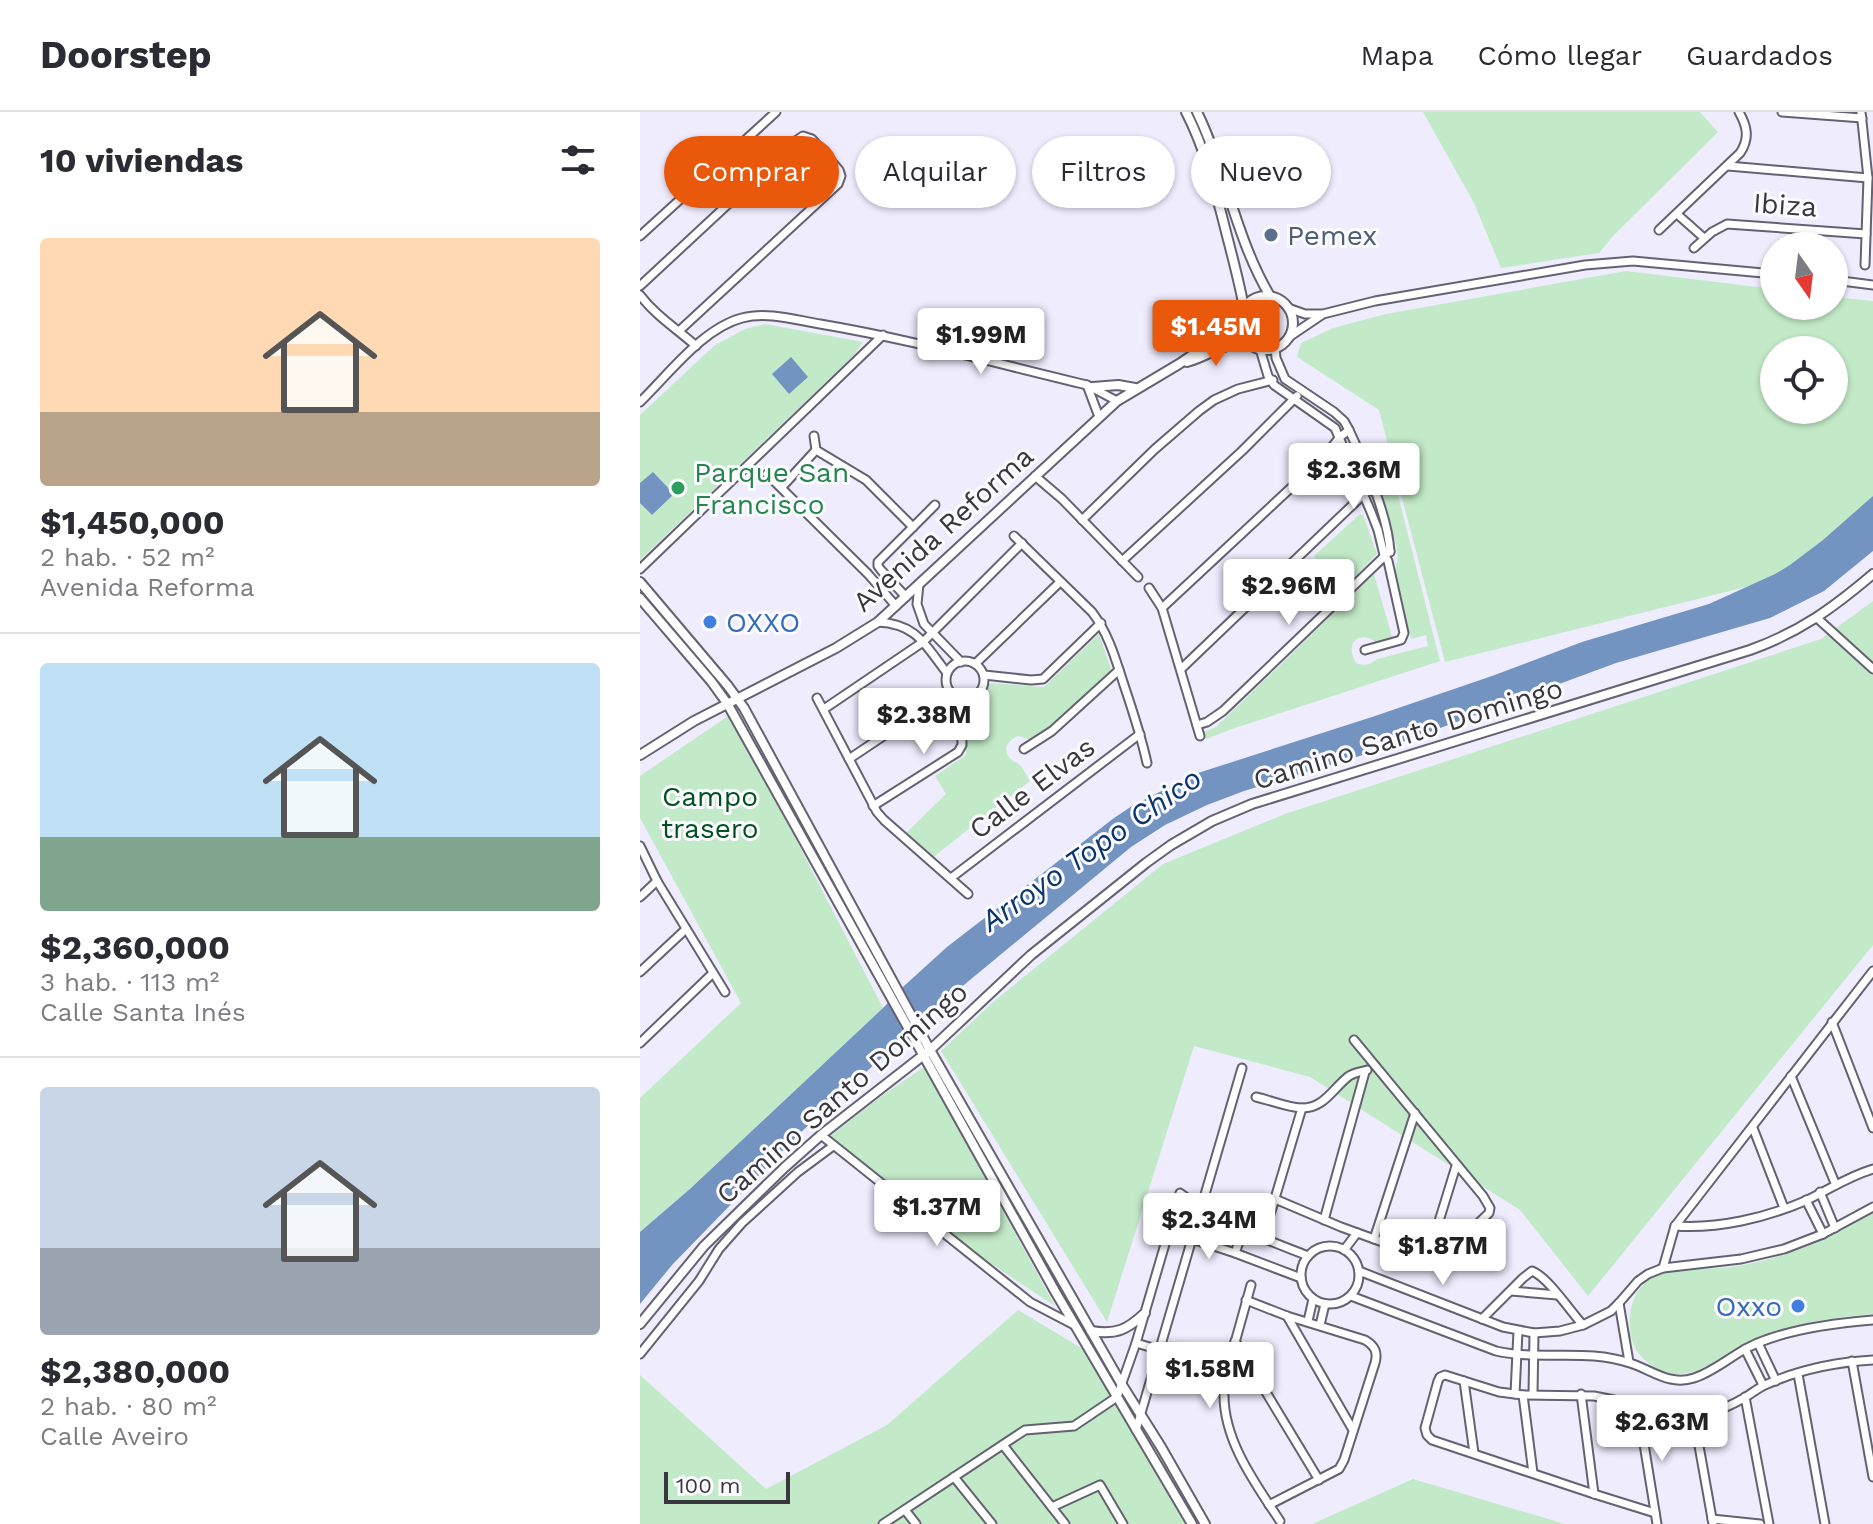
<!DOCTYPE html>
<html lang="es">
<head>
<meta charset="utf-8">
<style>
  body { margin:0; font-family:"Work Sans",sans-serif; background:#f7f7f7; color:#2b2b33; height:100vh; display:flex; flex-direction:column; font-size:30px; white-space:nowrap }
  * { box-sizing:border-box; margin:0 }
  p { font-size:26px; color:#7c7c81 }
  .icon { flex:none; width:44px; height:44px; fill:none; stroke:currentColor; stroke-width:2; stroke-linecap:round; stroke-linejoin:round }
  .map { position:relative; flex:1; overflow:hidden }
  .drawer { display:flex; flex-direction:column; background:#fff; width:640px }
  .drawer>* { flex:none }
  .hud { position:absolute; left:24px; top:24px; width:760px; height:72px; display:flex; gap:16px }
  .needle { width:52px; rotate:166deg }
  .fabs { position:absolute; left:1120px; top:120px; display:grid; gap:16px }
  .fabs a { display:grid; place-items:center; width:88px; height:88px; border-radius:50%; background:#fff; box-shadow:0 2px 6px #0004; font-size:40px }
  .scale { position:absolute; left:24px; bottom:20px; width:126px; box-sizing:border-box; padding-left:8px; border:4px solid #38373d; border-top:0; font-size:22px; line-height:28px; white-space:nowrap; color:#38373d; -webkit-text-stroke:6px #fbfbff; paint-order:stroke }
  .price { position:absolute; translate:-50% -68px; padding:0 18px; border-radius:8px; background:#fff; color:#222; font-size:26px; line-height:52px; filter:drop-shadow(0 2px 4px #0008) }
  .price::after { content:''; position:absolute; left:50%; top:48px; width:24px; height:18px; margin-left:-12px; background:inherit; clip-path:polygon(0 0,100% 0,50% 100%) }
  .price.on { background:#ea580c; color:#fff }
  ul { padding:0; list-style:none }
  li { display:grid; align-content:center; gap:16px; height:424px; padding:0 40px }
  li+li { border-top:2px solid #e1e1e2 }
  li span { display:grid; place-items:center; height:248px; border-radius:8px; color:#555 }
  li>.icon { margin-inline-start:auto }
  span .icon { width:144px; height:144px; fill:#fffc; stroke-width:1 }
  li b { font-size:34px }
  h2 { display:flex; justify-content:space-between; align-items:center; height:96px; padding:0 40px; font-size:34px }
  .tag { padding:0 28px; border-radius:36px; background:#fff; box-shadow:0 2px 6px #0004; font-size:28px; line-height:72px }
  .tag.on { background:#ea580c; color:#fff }
  header { display:flex; align-items:center; gap:48px; box-sizing:border-box; height:112px; padding:0 40px; background:#fff; border-bottom:2px solid #e1e1e2 }
  header strong { font-size:38px }
  nav { display:flex; gap:44px; margin-inline-start:auto; font-size:28px }
  main { display:flex; flex:1; min-height:0 }
  .map>svg:first-child { display:block }
</style>
</head>
<body>
<header>
<strong>Doorstep</strong>
<nav><a>Mapa</a><a>Cómo llegar</a><a>Guardados</a></nav>
</header>
<main>
<section class="drawer">
<h2>10 viviendas<svg class="icon" aria-label="filters" viewBox="0 0 24 24"><path d="M4 7h16M4 17h16"/><circle cx="9" cy="7" r="2"/><circle cx="15" cy="17" r="2"/></svg></h2>
<ul>
<li><span style="background:linear-gradient(#ffd9b3 70%,#b9a48a 0)"><svg class="icon" aria-label="home" viewBox="0 0 24 24"><path d="M3 11l9-7 9 7M6 9v11h12V9"/></svg></span><div><b>$1,450,000</b><p>2 hab. · 52 m²</p><p>Avenida Reforma</p></div></li>
<li><span style="background:linear-gradient(#bfe0f5 70%,#7fa58c 0)"><svg class="icon" aria-label="home" viewBox="0 0 24 24"><path d="M3 11l9-7 9 7M6 9v11h12V9"/></svg></span><div><b>$2,360,000</b><p>3 hab. · 113 m²</p><p>Calle Santa Inés</p></div></li>
<li><span style="background:linear-gradient(#c9d6e8 65%,#9aa5b1 0)"><svg class="icon" aria-label="home" viewBox="0 0 24 24"><path d="M3 11l9-7 9 7M6 9v11h12V9"/></svg></span><div><b>$2,380,000</b><p>2 hab. · 80 m²</p><p>Calle Aveiro</p></div></li>
</ul>
</section>
<div class="map">
<svg width="1233" height="1412" viewBox="0 0 1233 1412">
  <rect width="100%" height="100%" fill="#eeecfd"/>
  <g fill="#c3eac8" fill-rule="evenodd">
    <polygon points="783,0 1060,0 1078,20 973,124 959,141 861,156 834,91"/>
    <path d="M986,159L1134,177V194H1194V185L1233,189V384L1188,430L1138,467L805,550L739,298L657,245L661,231L693,216L746,202ZM1134,238H1194V298H1134Z"/>
    <polygon points="125,212 223,230 214,243 0,448 0,303 75,233 105,217"/>
    <path d="M751,356L800,549L592,617L566,627L564,620L576,615L734,462L753,528L738,532C722,517 703,529 716,551C725,554 730,553 737,547L788,534L786,523L771,527L754,463L758,445L756,431L731,361Z"/>
    <polygon points="720,402 723,403 737,442 703,476 674,444"/>
    <polygon points="1233,489 1233,833 948,1184 880,1098 670,965 554,934 467,1210 301,939 353,890 523,752 645,702 1181,527"/>
    <path d="M459,522L472,560L422,606L391,628L378,624C366,629 361,640 373,649C375,650 377,650 379,652C383,656 387,664 390,669L292,746L265,722L306,682L295,664L326,643L325,594L342,586L350,571L404,575Z"/>
    <polygon points="91,602 243,896 51,1076 0,1120 0,986 101,891 0,706 0,664"/>
    <polygon points="284,955 415,1194 326,1135 190,1024 239,986"/>
    <path d="M1233,1101V1202C1189,1205 1150,1213 1109,1230C1085,1240 1065,1262 1038,1262C1022,1262 1006,1252 997,1239C991,1229 988,1216 990,1204C996,1148 1051,1160 1092,1155C1110,1152 1128,1148 1145,1142C1167,1136 1187,1126 1206,1115C1215,1110 1223,1104 1233,1101Z"/>
    <polygon points="378,1198 443,1237 545,1412 0,1412 0,1263 126,1377 247,1313"/>
    <polygon points="773,1367 925,1412 672,1412"/>
  </g>
  <g fill="#7393c1">
    <polygon points="151,245 168,265 149,282 132,262"/>
    <polygon points="13,360 34,382 12,403 0,391 0,371"/>
    <polygon points="1233,384 1233,439 1184,479 1130,506 976,551 749,635 604,679 567,693 525,713 491,735 313,882 237,950 160,1021 32,1153 0,1192 0,1120 51,1076 243,896 264,874 307,835 474,706 492,694 555,662 732,605 852,564 942,530 1069,492 1135,462 1150,453 1183,428"/>
  </g>
  <g fill="none" stroke-linecap="round" stroke-linejoin="round">
    <defs>
      <g id="minor">
        <polyline points="1142,0 1222,6"/>
        <polyline points="1221,0 1228,66 1225,153"/>
        <polyline points="1088,54 1228,66"/>
        <polyline points="1037,102 1064,126"/>
        <path d="M1019,118L1100,41C1110,26 1107,14 1099,0"/>
        <polyline points="0,124 136,0"/>
        <polyline points="1054,136 1072,120 1087,112 1226,122"/>
        <polyline points="1194,168 1233,173"/>
        <polyline points="0,174 157,28 163,24 172,27 199,58 201,64 198,72 39,219"/>
        <path d="M0,183C16,204 37,217 56,234"/>
        <polyline points="648,196 665,202 681,202"/>
        <polyline points="649,225 683,202 735,189 945,153 993,149 1134,162"/>
        <path d="M635,236L636,246L645,267L694,300L704,309L709,318C725,352 748,403 750,440"/>
        <polyline points="620,237 628,264 634,273 695,316 731,400 738,418 744,443 748,449 764,521 761,528 725,538"/>
        <polyline points="447,273 459,305"/>
        <path d="M0,290C29,262 63,216 102,206C127,199 156,208 180,212C270,227 358,252 447,273L477,289"/>
        <polyline points="174,324 176,338"/>
        <polyline points="176,338 226,368 273,415"/>
        <polyline points="684,345 721,347"/>
        <polyline points="127,362 228,462 256,494"/>
        <polyline points="395,364 422,387 498,465"/>
        <polyline points="142,375 176,338"/>
        <polyline points="442,408 515,337 559,299 574,288 598,277 633,268"/>
        <path d="M374,424L452,500C468,521 475,545 483,570C492,597 501,623 507,651"/>
        <polyline points="482,449 602,339 657,284"/>
        <polyline points="0,457 243,223"/>
        <polyline points="279,472 277,492 284,512 321,550"/>
        <polyline points="509,476 522,496 560,624"/>
        <polyline points="266,485 241,458 238,454 238,450 295,393"/>
        <polyline points="522,496 684,345 700,325 709,318"/>
        <polyline points="1177,506 1233,557"/>
        <path d="M238,510C277,512 285,533 307,561"/>
        <circle cx="325" cy="568" r="19"/>
        <polyline points="335,552 420,470"/>
        <polyline points="541,557 724,382 733,376"/>
        <polyline points="344,563 391,568 403,567 461,511"/>
        <polyline points="177,586 237,700 244,708 328,782"/>
        <polyline points="184,597 283,530 382,431"/>
        <polyline points="557,613 567,610 583,599 750,439"/>
        <polyline points="384,637 412,619 479,558"/>
        <polyline points="209,647 309,580"/>
        <polyline points="233,694 318,640 322,633 321,587"/>
        <polyline points="0,734 17,769 85,880"/>
        <polyline points="311,766 500,622"/>
        <polyline points="0,785 17,769"/>
        <polyline points="0,860 46,817"/>
        <polyline points="1192,910 1233,1016"/>
        <polyline points="0,931 73,861"/>
        <polyline points="1151,964 1195,1071"/>
        <path d="M616,985C630,988 646,995 661,996C684,997 693,976 709,964C715,960 721,960 727,958"/>
        <polyline points="1113,1016 1144,1096"/>
        <polyline points="181,1023 390,1190 434,1213"/>
        <polyline points="1180,1080 1195,1116"/>
        <polyline points="635,1087 701,1115 795,1149 803,1145 849,1101 850,1096 843,1084 714,928"/>
        <polyline points="1166,1088 1183,1122"/>
        <polyline points="630,1103 662,996"/>
        <polyline points="684,1108 725,960"/>
        <path d="M1035,1114C1078,1117 1125,1106 1165,1089C1189,1078 1206,1065 1233,1057"/>
        <polyline points="528,1119 595,1141 661,1166"/>
        <polyline points="734,1127 775,1001"/>
        <circle cx="690" cy="1163" r="29"/>
        <polyline points="704,1138 717,1121"/>
        <polyline points="595,1141 603,1119"/>
        <polyline points="787,1148 816,1054"/>
        <polyline points="1023,1156 1035,1114 1233,859"/>
        <polyline points="719,1159 863,1215 894,1221 920,1219 943,1213 971,1199 979,1191 998,1169 1008,1162 1023,1156 1101,1147 1144,1137 1183,1122 1233,1095"/>
        <path d="M611,1173C606,1191 601,1209 596,1227C591,1245 584,1262 584,1281C583,1328 615,1371 640,1409"/>
        <polyline points="871,1179 917,1183"/>
        <path d="M711,1184L856,1239C900,1249 947,1236 990,1251C1012,1258 1029,1274 1054,1266C1073,1260 1090,1245 1107,1236C1142,1218 1195,1211 1233,1208"/>
        <path d="M606,1188L647,1204L725,1228C735,1234 738,1240 735,1251L704,1348L699,1357L629,1393"/>
        <polyline points="979,1191 989,1250"/>
        <polyline points="647,1204 713,1318"/>
        <path d="M842,1207L883,1166L892,1159C908,1165 930,1199 943,1213"/>
        <polyline points="668,1209 673,1187"/>
        <polyline points="680,1213 685,1192"/>
        <polyline points="595,1229 679,1368"/>
        <polyline points="496,1231 520,1238"/>
        <polyline points="1118,1231 1136,1269"/>
        <polyline points="1105,1237 1123,1273"/>
        <polyline points="0,1242 59,1169 79,1137 102,1111 158,1060 193,1034"/>
        <polyline points="1212,1249 1233,1365"/>
        <polyline points="1158,1262 1185,1412"/>
        <polyline points="824,1269 834,1341"/>
        <polyline points="875,1282 878,1219"/>
        <polyline points="893,1282 894,1221"/>
        <polyline points="941,1282 954,1382"/>
        <polyline points="883,1283 893,1361"/>
        <polyline points="1105,1285 1129,1412"/>
        <polyline points="998,1295 1017,1412"/>
        <path d="M1034,1305C1061,1306 1081,1299 1104,1286C1111,1282 1118,1276 1125,1273C1158,1258 1198,1250 1233,1248"/>
        <polyline points="1054,1306 1073,1412"/>
        <polyline points="496,1318 602,956"/>
        <polyline points="363,1333 425,1412"/>
        <polyline points="314,1365 352,1412"/>
        <polyline points="412,1395 460,1373 483,1412"/>
        <polyline points="265,1398 276,1412"/>
        <polyline points="1015,1401 954,1382 792,1328 787,1323 785,1316 798,1269 800,1265 805,1263 859,1280 883,1283 954,1284 974,1288 1023,1303"/>
        <polyline points="1072,1407 1120,1412"/>
        <path d="M243,1412L385,1318L434,1314L477,1285L496,1231L540,1081C579,1111 623,1126 668,1144"/>
      </g>
      <g id="tertiary">
        <path d="M546,0C564,35 574,73 584,112C591,140 599,168 604,196"/>
        <path d="M557,0C586,59 596,127 630,184"/>
        <circle cx="626" cy="211" r="27"/>
        <path d="M547,250C572,243 582,229 610,233"/>
        <polyline points="453,275 478,273 495,276"/>
        <polyline points="0,470 88,574 104,596 290,938 482,1273 521,1335 565,1412"/>
        <polyline points="0,486 71,569 87,591 416,1181 552,1412"/>
        <polyline points="0,643 54,609 196,536 238,510 477,289 539,252 579,225 601,201"/>
        <path d="M0,1212L64,1134L145,1055L181,1023L290,938L391,843L506,751L531,733L572,709L612,692L1110,538C1160,520 1193,496 1233,462"/>
        <path d="M451,1219C476,1223 487,1218 505,1201"/>
      </g>
    </defs>
    <use href="#minor" stroke="#646270" stroke-width="11"/>
    <use href="#tertiary" stroke="#646270" stroke-width="12"/>
    <use href="#minor" stroke="#fff" stroke-width="7"/>
    <use href="#tertiary" stroke="#fff" stroke-width="8"/>
  </g>
  <circle fill="#5c6f8a" stroke="#fbfbff" stroke-width="3" cx="631" cy="123" r="8"/>
  <circle fill="#2e9e5b" stroke="#fbfbff" stroke-width="3" cx="38" cy="376" r="8"/>
  <g fill="#3f7fe0" stroke="#fbfbff" stroke-width="3">
    <circle cx="70" cy="510" r="8"/>
    <circle cx="1158" cy="1194" r="8"/>
  </g>
  <g text-anchor="middle" dominant-baseline="central" stroke-width="6" stroke-linejoin="round" paint-order="stroke">
    <g font-size="28" fill="#38373d" stroke="#fbfbff">
      <text transform="translate(1145 93) rotate(4)">Ibiza</text>
      <text transform="translate(303 417) rotate(-42)">Avenida Reforma</text>
      <text transform="translate(768 622) rotate(-17)">Camino Santo Domingo</text>
      <text transform="translate(392 676) rotate(-37)">Calle Elvas</text>
      <text transform="translate(202 981) rotate(-41)">Camino Santo Domingo</text>
    </g>
    <g font-size="28" fill="#4e5e75" stroke="#fbfbff" text-anchor="start">
      <text x="647" y="123">Pemex</text>
    </g>
    <g font-size="28" fill="#27864d" stroke="#fbfbff" text-anchor="start">
      <text x="54" y="360">Parque San<tspan x="54" dy="32">Francisco</tspan></text>
    </g>
    <g font-size="28" fill="#366cbe" stroke="#fbfbff" text-anchor="start">
      <text x="86" y="510">OXXO</text>
      <text x="1142" y="1194" text-anchor="end">Oxxo</text>
    </g>
    <g font-size="28" fill="#02521f" stroke="#fbfbff">
      <text x="70" y="684">Campo<tspan x="70" dy="32">trasero</tspan></text>
    </g>
    <g font-size="30" font-style="italic" fill="#0a356d" stroke="#fbfbff">
      <text transform="translate(451 737) rotate(-35)">Arroyo Topo Chico</text>
    </g>
  </g>
</svg>
<div class="fabs">
<a><svg class="needle" viewBox="-14 -14 28 28"><path d="M0-13l5 13h-10z" fill="#e53935"/><path d="M0 13l5-13h-10z" fill="#7c7c81"/></svg></a>
<a><svg class="icon" aria-label="locate" viewBox="0 0 24 24"><circle cx="12" cy="12" r="6"/><path d="M12 2v4M12 18v4M2 12h4M18 12h4"/></svg></a>
</div>
<div class="scale">100 m</div>
<b class="price on" style="left:576px;top:256px">$1.45M</b>
<b class="price" style="left:341px;top:264px">$1.99M</b>
<b class="price" style="left:714px;top:399px">$2.36M</b>
<b class="price" style="left:649px;top:515px">$2.96M</b>
<b class="price" style="left:284px;top:644px">$2.38M</b>
<b class="price" style="left:297px;top:1136px">$1.37M</b>
<b class="price" style="left:569px;top:1149px">$2.34M</b>
<b class="price" style="left:803px;top:1175px">$1.87M</b>
<b class="price" style="left:570px;top:1298px">$1.58M</b>
<b class="price" style="left:1022px;top:1351px">$2.63M</b>
<div class="hud">
<a class="tag on">Comprar</a>
<a class="tag">Alquilar</a>
<a class="tag">Filtros</a>
<a class="tag">Nuevo</a>
</div>
</div>
</main>
</body>
</html>
